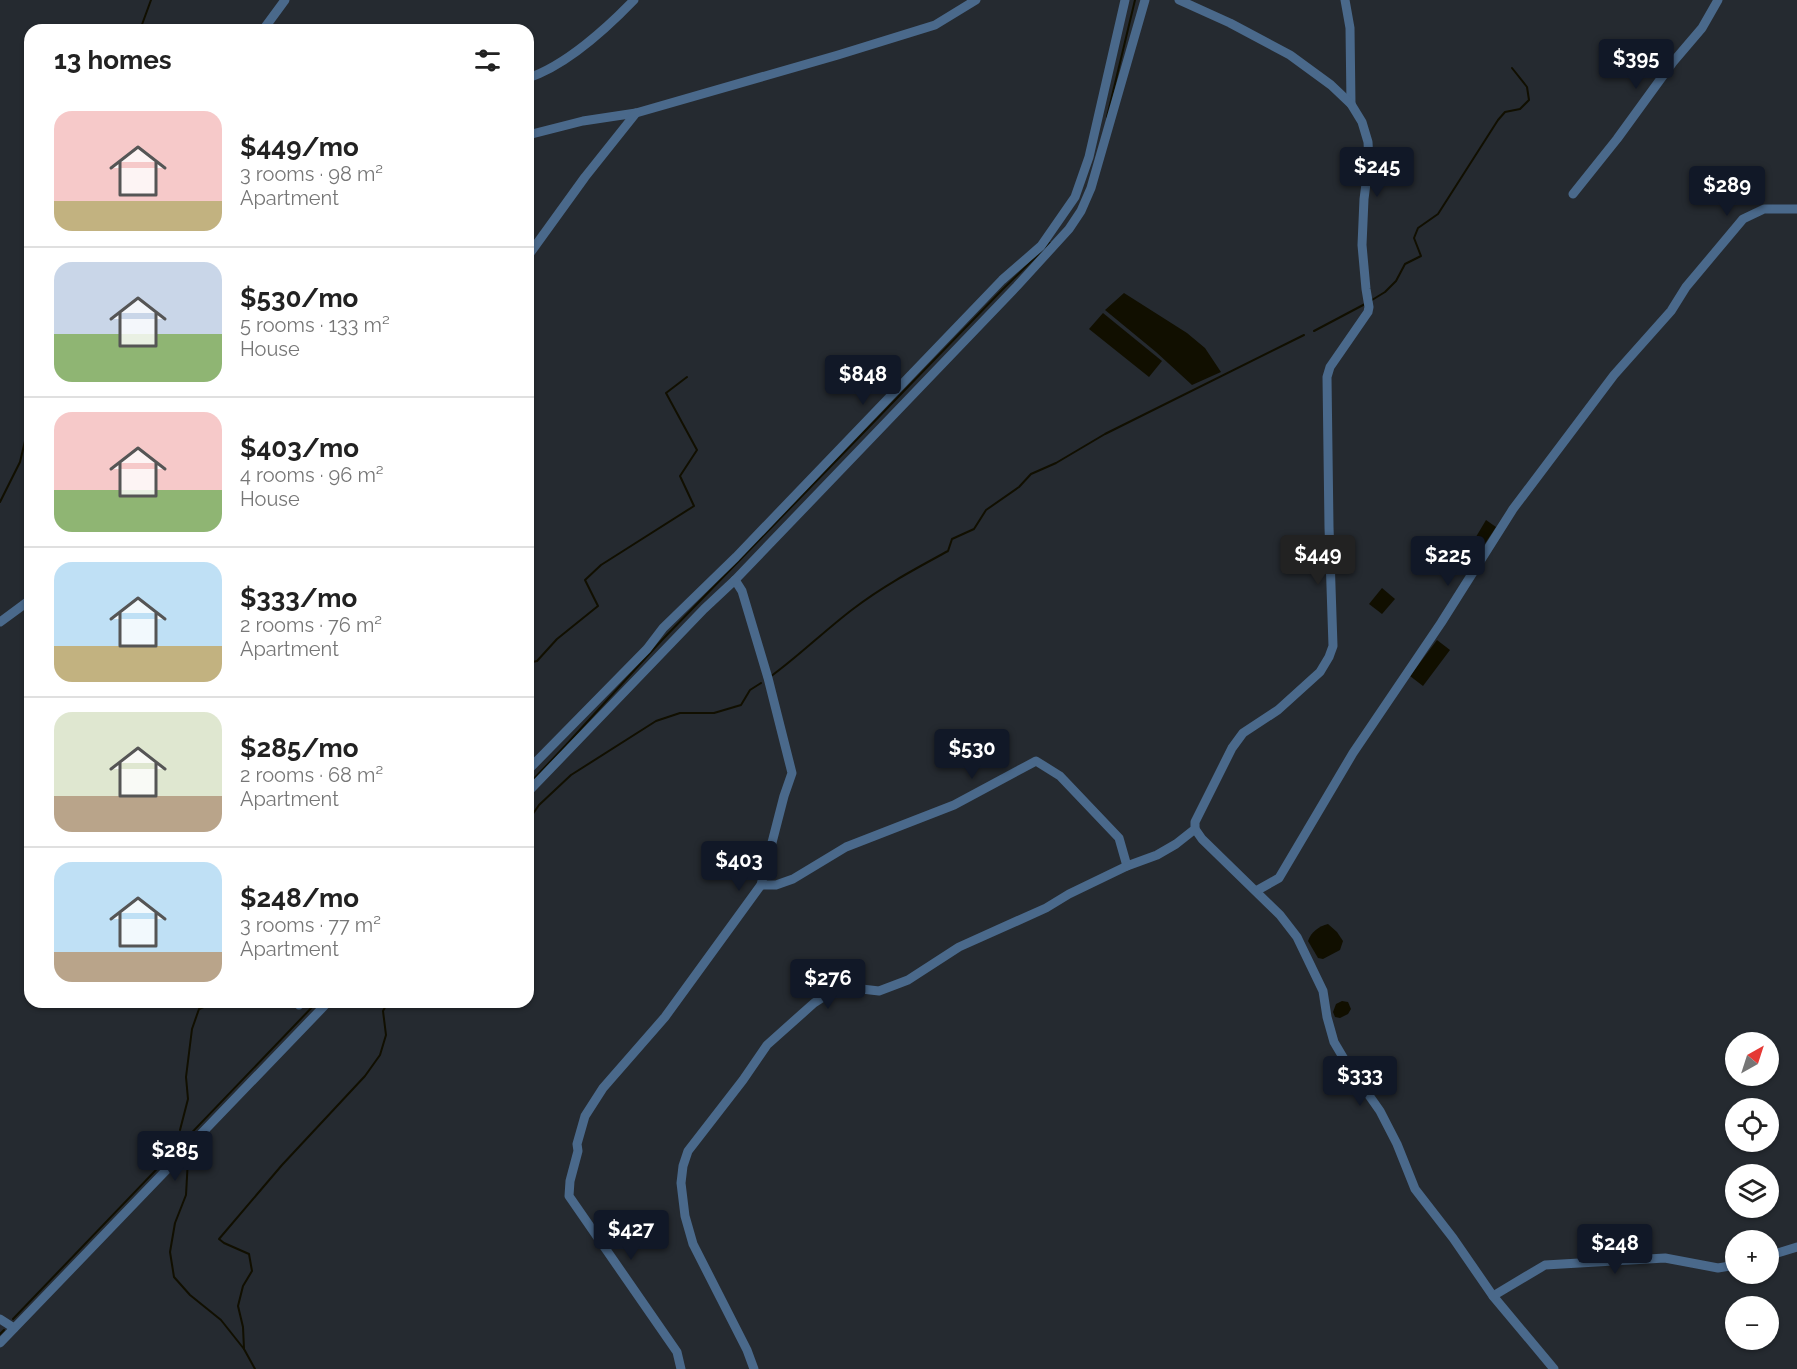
<!DOCTYPE html>
<html lang="en">
<head>
<meta charset="utf-8">
<style>
  body { margin:0; font-family:Raleway,sans-serif; background:#f2f2f2; color:#222; height:100vh; display:flex; flex-direction:column; font-size:22px; white-space:nowrap }
  * { box-sizing:border-box; margin:0 }
  p { font-size:20px; color:#767676 }
  .icon { flex:none; width:33px; height:33px; fill:none; stroke:currentColor; stroke-width:2; stroke-linecap:round; stroke-linejoin:round }
  .map { position:relative; flex:1; overflow:hidden }
  .sheet { position:absolute; left:24px; top:24px; width:510px; height:984px; display:flex; flex-direction:column; background:#fff; border-radius:18px; box-shadow:0 2px 4px #0004 }
  .sheet>* { flex:none }
  .needle { width:39px; rotate:39deg }
  .controls { position:absolute; left:1725px; top:1032px; display:grid; gap:12px }
  .controls a { display:grid; place-items:center; width:54px; height:54px; border-radius:50%; background:#fff; box-shadow:0 2px 4px #0004; font-size:30px }
  .price { position:absolute; translate:-50% -51px; padding:0 14px; border-radius:6px; background:#111827; color:#fff; font-size:20px; line-height:39px; filter:drop-shadow(0 2px 3px #0008) }
  .price::after { content:''; position:absolute; left:50%; top:36px; width:18px; height:14px; margin-left:-9px; background:inherit; clip-path:polygon(0 0,100% 0,50% 100%) }
  .price.active { background:#222; color:#fff }
  ul { padding:0; list-style:none }
  li { display:flex; align-items:center; gap:18px; height:150px; padding:0 30px }
  li+li { border-top:2px solid #e0e0e0 }
  li span { display:grid; place-items:center; flex:none; width:168px; height:120px; border-radius:18px; color:#555 }
  li>.icon { margin-inline-start:auto }
  span .icon { width:72px; height:72px; fill:#fffc; stroke-width:1 }
  li b { font-size:26px }
  h2 { display:flex; justify-content:space-between; align-items:center; height:72px; padding:0 30px; font-size:26px }
  .map>svg:first-child { display:block }
</style>
</head>
<body>
<div class="map">
<svg width="1797" height="1369" viewBox="0 0 1797 1369">
  <rect width="100%" height="100%" fill="#252a30"/>
  <g fill="#110f00">
    <polygon points="1124,293 1187,333 1205,348 1221,372 1192,385 1156,352 1105,310"/>
    <polygon points="1103,313 1162,361 1149,377 1089,329"/>
    <polygon points="1486,520 1496,527 1478,554 1470,547"/>
    <polygon points="1382,588 1395,599 1382,614 1369,604"/>
    <polygon points="1437,640 1450,650 1423,686 1410,676"/>
    <path d="M1328,924L1337,932L1343,941L1340,950L1323,959L1318,958L1308,941C1311,932 1319,926 1328,924Z"/>
    <polygon points="1342,1001 1348,1002 1351,1009 1348,1014 1340,1018 1335,1017 1333,1012 1336,1004"/>
  </g>
  <g fill="none" stroke-linecap="round" stroke-linejoin="round">
    <g stroke="#110f00" stroke-width="2">
      <polyline points="140,30 151,0"/>
      <polyline points="1107,117 1135,0"/>
      <polyline points="1372,300 1385,292 1396,281 1405,264 1421,256 1414,238 1418,228 1438,214 1498,120 1505,112 1520,109 1529,100 1527,87 1512,68"/>
      <polyline points="1314,331 1365,304"/>
      <polyline points="0,502 20,462 30,420"/>
      <polyline points="528,663 537,661 557,639 598,606 585,580 601,565 694,506 680,476 697,450 666,393 687,377"/>
      <path d="M770,677C799,656 824,631 853,609C883,586 915,569 948,551L952,539L974,529L986,510L1019,487L1031,474L1056,463L1105,434L1304,335"/>
      <polyline points="528,785 566,745 662,640 1002,290 1050,243"/>
      <polyline points="528,821 539,805 571,775 656,721 680,713 714,713 741,705 750,690 761,683"/>
      <polyline points="180,1130 188,1099 186,1077 192,1029 199,1009 211,1004 212,1002"/>
      <polyline points="188,1159 186,1195 175,1223 170,1252 174,1277 190,1295 221,1320 244,1349 255,1369"/>
      <polyline points="13,1319 317,1002"/>
      <polyline points="0,1334 4,1330"/>
      <polyline points="244,1349 243,1327 238,1306 243,1286 252,1271 249,1254 224,1243 219,1239 282,1165 365,1076 380,1055 386,1035 383,1011 388,1002"/>
    </g>
    <g stroke="#4a698b" stroke-width="9">
      <polyline points="1345,0 1350,28 1351,104"/>
      <polyline points="263,30 285,0"/>
      <path d="M528,78C565,66 607,28 634,0"/>
      <polyline points="528,135 583,121 636,113 838,55 935,25 976,0"/>
      <polyline points="1573,194 1617,139 1673,62 1702,28 1718,0"/>
      <polyline points="528,256 585,177 636,113"/>
      <polyline points="0,622 30,600"/>
      <polyline points="528,770 647,649 663,628 736,557 1002,280 1041,246 1075,197 1089,157 1125,0"/>
      <polyline points="528,792 704,609 735,580 1017,286 1069,229 1081,211 1091,188 1145,0"/>
      <polyline points="1195,829 1202,839 1280,915 1297,937 1323,991 1327,1017 1334,1042 1347,1064 1380,1111 1397,1144 1415,1189 1453,1238 1493,1296 1554,1369"/>
      <polyline points="761,885 776,885 793,879 846,847 954,805 1036,761 1060,776 1119,838 1127,866"/>
      <polyline points="1256,891 1279,878 1353,753 1441,623 1513,509 1614,375 1671,311 1686,287 1743,219 1764,209 1797,209"/>
      <polyline points="299,1005 302,1002"/>
      <polyline points="1768,1256 1797,1247"/>
      <polyline points="1493,1296 1545,1265 1665,1258 1718,1268 1736,1265"/>
      <polyline points="0,1319 14,1328"/>
      <polyline points="0,1343 328,1002"/>
      <polyline points="681,1369 677,1352 569,1196 570,1181 578,1151 577,1144 585,1116 603,1088 665,1017 761,885 784,796 792,773 768,678 742,591 735,580"/>
      <polyline points="754,1369 747,1350 693,1244 685,1216 681,1183 683,1166 688,1151 743,1080 767,1045 814,1003 831,992 853,988 879,991 908,980 959,947 1046,908 1069,894 1127,866 1157,855 1176,844 1195,829 1195,822 1232,748 1243,733 1278,710 1320,672 1329,657 1333,646 1329,527 1327,377 1330,367 1368,312 1369,307 1366,289 1362,245 1364,199 1369,161 1368,142 1362,122 1351,104 1331,85 1290,55 1230,23 1179,0"/>
    </g>
  </g>
</svg>
<div class="controls">
<a><svg class="needle" viewBox="-14 -14 28 28"><path d="M0-13l5 13h-10z" fill="#e53935"/><path d="M0 13l5-13h-10z" fill="#767676"/></svg></a>
<a><svg class="icon" aria-label="locate" viewBox="0 0 24 24"><circle cx="12" cy="12" r="6"/><path d="M12 2v4M12 18v4M2 12h4M18 12h4"/></svg></a>
<a><svg class="icon" aria-label="layers" viewBox="0 0 24 24"><path d="M12 4l9 5-9 5-9-5zM3 14l9 5 9-5"/></svg></a>
<a>+</a>
<a>−</a>
</div>
<b class="price" style="left:1636px;top:90px">$395</b>
<b class="price" style="left:1377px;top:198px">$245</b>
<b class="price" style="left:1727px;top:217px">$289</b>
<b class="price" style="left:863px;top:406px">$848</b>
<b class="price active" style="left:1318px;top:586px">$449</b>
<b class="price" style="left:1448px;top:587px">$225</b>
<b class="price" style="left:972px;top:780px">$530</b>
<b class="price" style="left:739px;top:892px">$403</b>
<b class="price" style="left:828px;top:1010px">$276</b>
<b class="price" style="left:1360px;top:1107px">$333</b>
<b class="price" style="left:175px;top:1182px">$285</b>
<b class="price" style="left:631px;top:1261px">$427</b>
<b class="price" style="left:1615px;top:1275px">$248</b>
<section class="sheet">
<h2>13 homes<svg class="icon" aria-label="filters" viewBox="0 0 24 24"><path d="M4 7h16M4 17h16"/><circle cx="9" cy="7" r="2"/><circle cx="15" cy="17" r="2"/></svg></h2>
<ul>
<li><span style="background:linear-gradient(#f6c9c9 75%,#c2b280 0)"><svg class="icon" aria-label="home" viewBox="0 0 24 24"><path d="M3 11l9-7 9 7M6 9v11h12V9"/></svg></span><div><b>$449/mo</b><p>3 rooms · 98 m²</p><p>Apartment</p></div></li>
<li><span style="background:linear-gradient(#c9d6e8 60%,#8fb573 0)"><svg class="icon" aria-label="home" viewBox="0 0 24 24"><path d="M3 11l9-7 9 7M6 9v11h12V9"/></svg></span><div><b>$530/mo</b><p>5 rooms · 133 m²</p><p>House</p></div></li>
<li><span style="background:linear-gradient(#f6c9c9 65%,#8fb573 0)"><svg class="icon" aria-label="home" viewBox="0 0 24 24"><path d="M3 11l9-7 9 7M6 9v11h12V9"/></svg></span><div><b>$403/mo</b><p>4 rooms · 96 m²</p><p>House</p></div></li>
<li><span style="background:linear-gradient(#bfe0f5 70%,#c2b280 0)"><svg class="icon" aria-label="home" viewBox="0 0 24 24"><path d="M3 11l9-7 9 7M6 9v11h12V9"/></svg></span><div><b>$333/mo</b><p>2 rooms · 76 m²</p><p>Apartment</p></div></li>
<li><span style="background:linear-gradient(#dfe7d0 70%,#b9a48a 0)"><svg class="icon" aria-label="home" viewBox="0 0 24 24"><path d="M3 11l9-7 9 7M6 9v11h12V9"/></svg></span><div><b>$285/mo</b><p>2 rooms · 68 m²</p><p>Apartment</p></div></li>
<li><span style="background:linear-gradient(#bfe0f5 75%,#b9a48a 0)"><svg class="icon" aria-label="home" viewBox="0 0 24 24"><path d="M3 11l9-7 9 7M6 9v11h12V9"/></svg></span><div><b>$248/mo</b><p>3 rooms · 77 m²</p><p>Apartment</p></div></li>
</ul>
</section>
</div>
</body>
</html>
